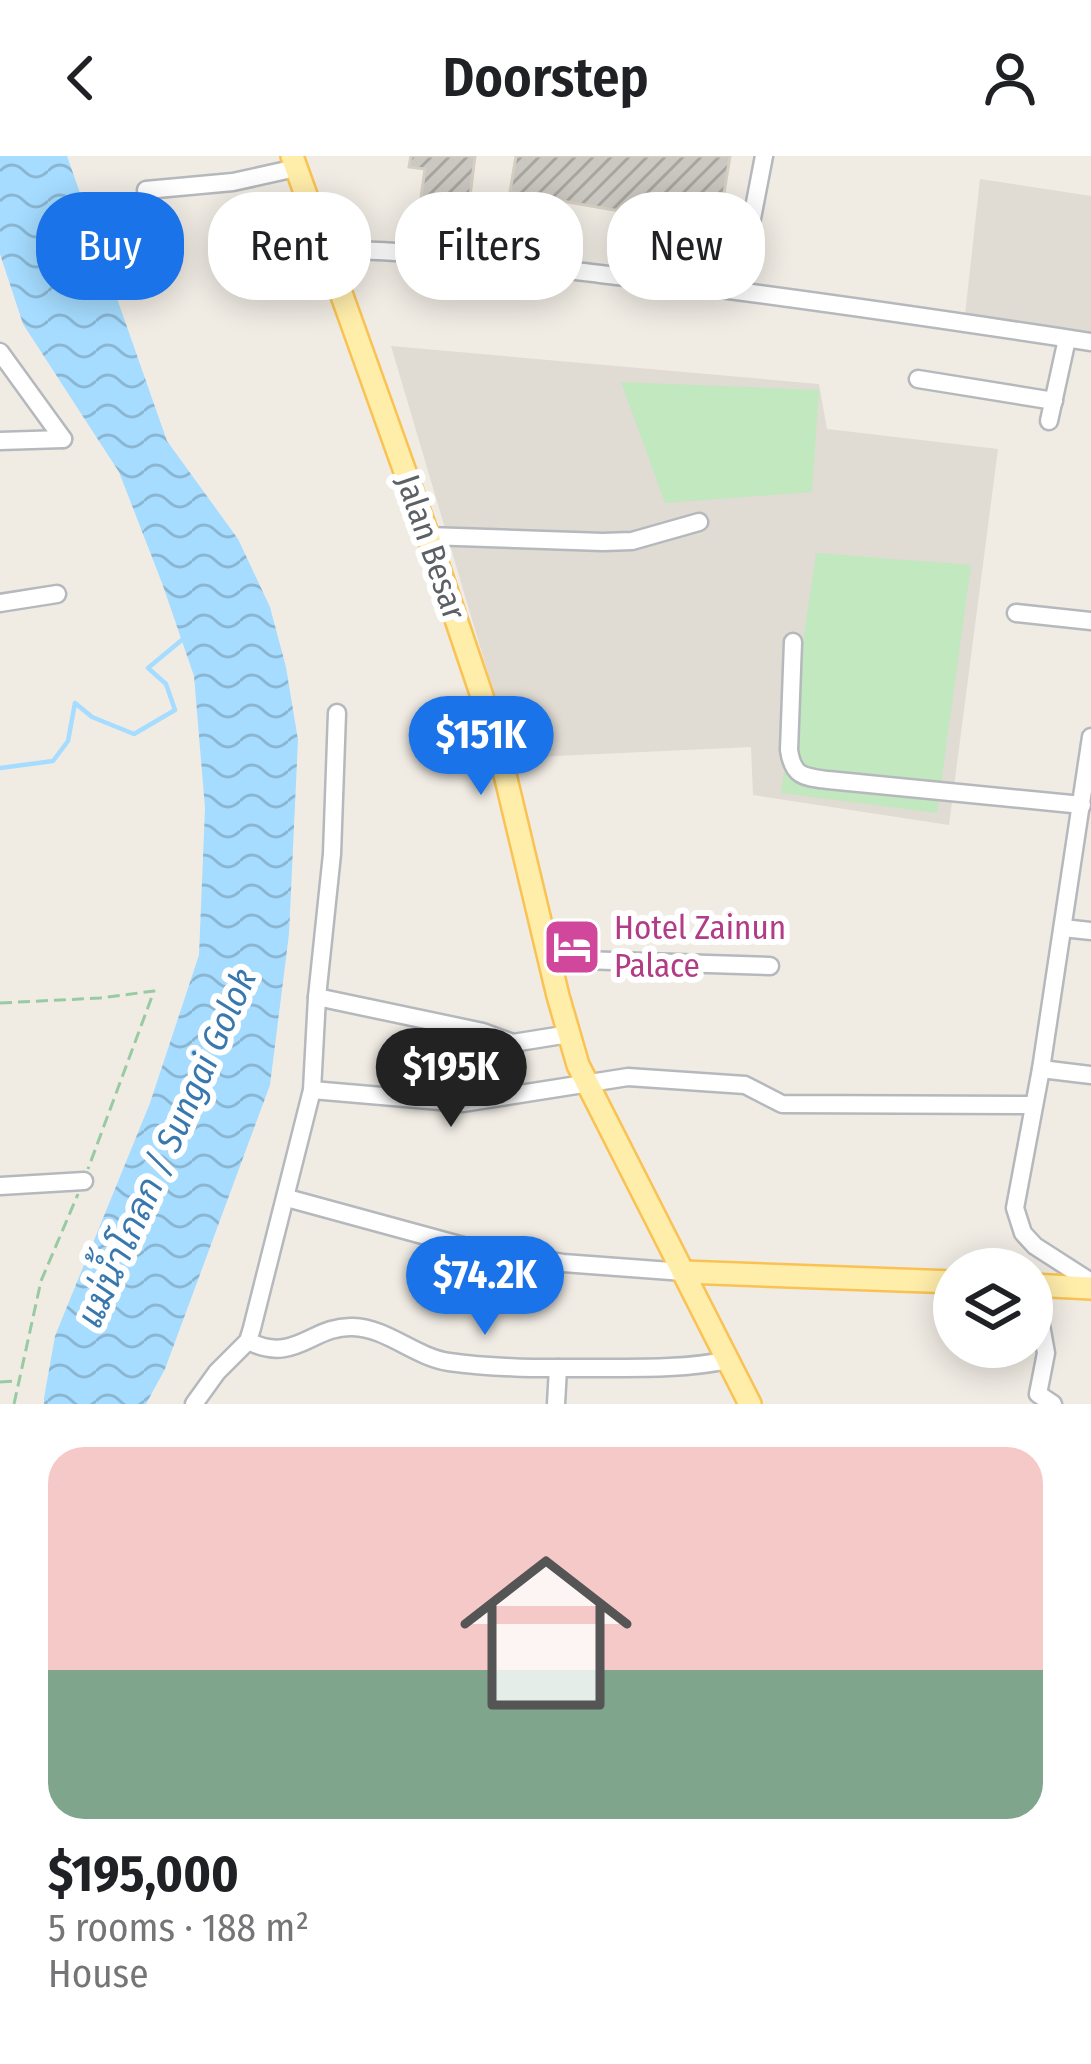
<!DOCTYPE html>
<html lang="en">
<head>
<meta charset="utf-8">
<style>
  body { margin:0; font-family:"Fira Sans Condensed",Sarabun,sans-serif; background:#f6f6f6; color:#202124; height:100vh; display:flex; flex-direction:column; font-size:45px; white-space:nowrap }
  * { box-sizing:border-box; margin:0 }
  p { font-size:39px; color:#757577 }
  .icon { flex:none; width:66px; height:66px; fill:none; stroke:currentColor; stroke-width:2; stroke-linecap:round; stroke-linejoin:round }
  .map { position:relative; height:1248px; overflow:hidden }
  .drawer { display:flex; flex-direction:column; background:#fff; flex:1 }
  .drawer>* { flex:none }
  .banner { position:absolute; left:36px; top:36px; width:1020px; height:108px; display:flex; gap:24px }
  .buttons { position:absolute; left:933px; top:1092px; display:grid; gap:24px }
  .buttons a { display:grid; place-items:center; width:120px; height:120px; border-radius:50%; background:#fff; box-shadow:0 6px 30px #0003; font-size:60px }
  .price { position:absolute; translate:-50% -102px; padding:0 27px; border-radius:42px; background:#1a73e8; color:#fff; font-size:39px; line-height:78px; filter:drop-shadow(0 3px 6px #0008) }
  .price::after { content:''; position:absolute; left:50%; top:72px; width:36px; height:27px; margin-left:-18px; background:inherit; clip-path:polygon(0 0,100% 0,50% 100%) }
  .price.on { background:#222; color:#fff }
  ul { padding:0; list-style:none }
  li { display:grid; align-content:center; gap:24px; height:636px; padding:0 48px }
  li+li { border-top:3px solid #e0e0e0 }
  li span { display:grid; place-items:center; height:372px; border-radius:36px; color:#555 }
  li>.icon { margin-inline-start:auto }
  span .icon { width:216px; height:216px; fill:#fffc; stroke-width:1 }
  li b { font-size:51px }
  .tag { padding:0 42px; border-radius:48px; background:#fff; box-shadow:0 6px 30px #0003; font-size:42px; line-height:108px }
  .tag.on { background:#1a73e8; color:#fff }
  header { display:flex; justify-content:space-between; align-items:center; height:156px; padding:0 48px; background:#fff; font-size:54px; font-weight:600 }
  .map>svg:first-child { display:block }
</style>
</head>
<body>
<header><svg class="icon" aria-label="back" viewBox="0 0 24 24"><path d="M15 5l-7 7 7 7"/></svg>Doorstep<svg class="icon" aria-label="person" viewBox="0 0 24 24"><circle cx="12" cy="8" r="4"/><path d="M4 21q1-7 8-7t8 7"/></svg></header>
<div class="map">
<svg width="1091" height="1248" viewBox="0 0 1091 1248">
  <defs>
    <pattern id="water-waves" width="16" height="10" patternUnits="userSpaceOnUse" patternTransform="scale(3)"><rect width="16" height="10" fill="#a5dcff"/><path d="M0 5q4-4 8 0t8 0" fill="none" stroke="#8ab6d2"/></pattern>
    <pattern id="building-hatch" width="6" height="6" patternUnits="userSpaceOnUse" patternTransform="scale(3)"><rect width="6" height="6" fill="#cbc7c1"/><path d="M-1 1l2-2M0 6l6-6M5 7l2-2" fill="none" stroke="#a8a5a1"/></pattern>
  </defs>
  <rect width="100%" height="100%" fill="#f0ece4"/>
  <g fill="#e0dbd3">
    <polygon points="980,23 1091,40 1091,177 965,159"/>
    <polygon points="391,190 819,228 827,273 998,293 949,669 753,639 751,591 513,602"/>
  </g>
  <g fill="#c1e8bf">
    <polygon points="621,226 819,234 812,336 665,347"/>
    <polygon points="816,397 971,409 937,657 781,637"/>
  </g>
  <polygon fill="url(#water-waves)" points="0,0 67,0 167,285 238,383 270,451 286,511 298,584 289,778 270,929 165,1213 146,1248 44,1248 44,1242 55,1180 150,947 199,799 205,652 194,520 162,427 119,316 23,168 0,98"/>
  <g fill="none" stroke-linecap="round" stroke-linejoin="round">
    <polyline stroke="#a5dcff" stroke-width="4.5" points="0,612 53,605 68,585 75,547 92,561 134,578 175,554 166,528 148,512 183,483"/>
  </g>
  <g fill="url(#building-hatch)" stroke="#d5cec2" stroke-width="3">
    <polygon points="411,0 475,0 464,89 415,85 425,13 409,11"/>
    <polygon points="516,0 730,0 719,68 621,51 620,55 510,36"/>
    <polygon points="500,54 547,61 542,98 495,92"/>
  </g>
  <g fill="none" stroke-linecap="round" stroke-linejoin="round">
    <defs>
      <g id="minor">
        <polyline points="146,34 233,26 296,12"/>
        <path d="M325,94C417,93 508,107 600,118C764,137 927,161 1091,186"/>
        <polyline points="738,135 764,0"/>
        <polyline points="0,196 63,283"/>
        <polyline points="918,223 1054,245"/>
        <polyline points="1049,265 1067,183"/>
        <polyline points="0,285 63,283"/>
        <polyline points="428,380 603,386 632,385 699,366"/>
        <polyline points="0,447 57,438"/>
        <polyline points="1016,457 1091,465"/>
        <path d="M793,486L789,594C793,621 804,621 828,624L1082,649"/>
        <polyline points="1091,581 1041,913 1015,1052 1023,1077 1035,1090 1091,1126"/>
        <polyline points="1063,772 1091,775"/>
        <polyline points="549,803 770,810"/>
        <polyline points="317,841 483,876 513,887 569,878"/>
        <polyline points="1041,913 1091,919"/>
        <polyline points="312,934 463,947 628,921 745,929 782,948 1033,949"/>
        <polyline points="0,1030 84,1025"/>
        <polyline points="287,1042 463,1090 563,1107 684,1116"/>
        <polyline points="1038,1129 1039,1158 1046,1197 1038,1238 1053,1248"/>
        <path d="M248,1185C295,1209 312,1169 353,1171C387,1172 415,1201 449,1206C498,1213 549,1212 598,1212C641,1212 686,1213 728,1204"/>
        <polyline points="194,1248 217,1216 248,1185 252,1172 312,934 317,841 332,698 337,557"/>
        <polyline points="556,1248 558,1212"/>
      </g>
      <g id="major">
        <polyline points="292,0 428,380 497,585 558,840 578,909 750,1248"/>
        <polyline points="684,1116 954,1126"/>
        <polyline points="1032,1129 1091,1132"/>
      </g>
    </defs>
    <use href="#minor" stroke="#b5b8bc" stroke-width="21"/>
    <use href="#major" stroke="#fac253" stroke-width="26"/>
    <g stroke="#98caa4" stroke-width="3" stroke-dasharray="12 6" stroke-linecap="butt">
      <polyline points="0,847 100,842 154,835 88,1013"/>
      <polyline points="0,1226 16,1225"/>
      <polyline points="14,1248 41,1125 78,1038"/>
    </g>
    <use href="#minor" stroke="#fff" stroke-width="16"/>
    <use href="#major" stroke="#ffedaa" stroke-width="21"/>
  </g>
  <defs>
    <symbol id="hotel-square" viewBox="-11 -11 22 22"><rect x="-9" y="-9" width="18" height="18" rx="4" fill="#d1479c" stroke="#fff"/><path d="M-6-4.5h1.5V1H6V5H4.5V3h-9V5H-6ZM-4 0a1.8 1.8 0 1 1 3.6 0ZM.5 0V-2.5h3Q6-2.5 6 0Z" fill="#fff"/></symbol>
  </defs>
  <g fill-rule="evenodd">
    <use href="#hotel-square" x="539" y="758" width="66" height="66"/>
  </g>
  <g text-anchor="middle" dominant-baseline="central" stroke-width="12" stroke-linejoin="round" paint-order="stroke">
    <g font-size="33" fill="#5c6166" stroke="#fff">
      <text transform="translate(431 391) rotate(71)">Jalan Besar</text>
    </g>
    <g font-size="33" fill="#b23c85" stroke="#fff" text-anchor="start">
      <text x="614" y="772">Hotel Zainun<tspan x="614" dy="38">Palace</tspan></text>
    </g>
    <g font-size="36" font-style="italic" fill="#3878ae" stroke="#fff">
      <text transform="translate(167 992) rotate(-66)">แม่น้ำโกลก / Sungai Golok</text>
    </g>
  </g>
</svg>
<div class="buttons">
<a><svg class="icon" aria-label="layers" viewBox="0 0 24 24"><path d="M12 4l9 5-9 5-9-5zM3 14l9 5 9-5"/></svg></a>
</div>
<b class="price" style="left:481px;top:642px">$151K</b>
<b class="price on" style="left:451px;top:974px">$195K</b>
<b class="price" style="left:485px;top:1182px">$74.2K</b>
<div class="banner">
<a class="tag on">Buy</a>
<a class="tag">Rent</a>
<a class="tag">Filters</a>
<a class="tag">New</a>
</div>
</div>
<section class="drawer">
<ul>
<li><span style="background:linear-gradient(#f6c9c9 60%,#7fa58c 0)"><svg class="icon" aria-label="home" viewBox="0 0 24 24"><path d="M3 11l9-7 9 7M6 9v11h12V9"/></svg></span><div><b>$195,000</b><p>5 rooms · 188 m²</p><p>House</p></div></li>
</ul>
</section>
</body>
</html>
